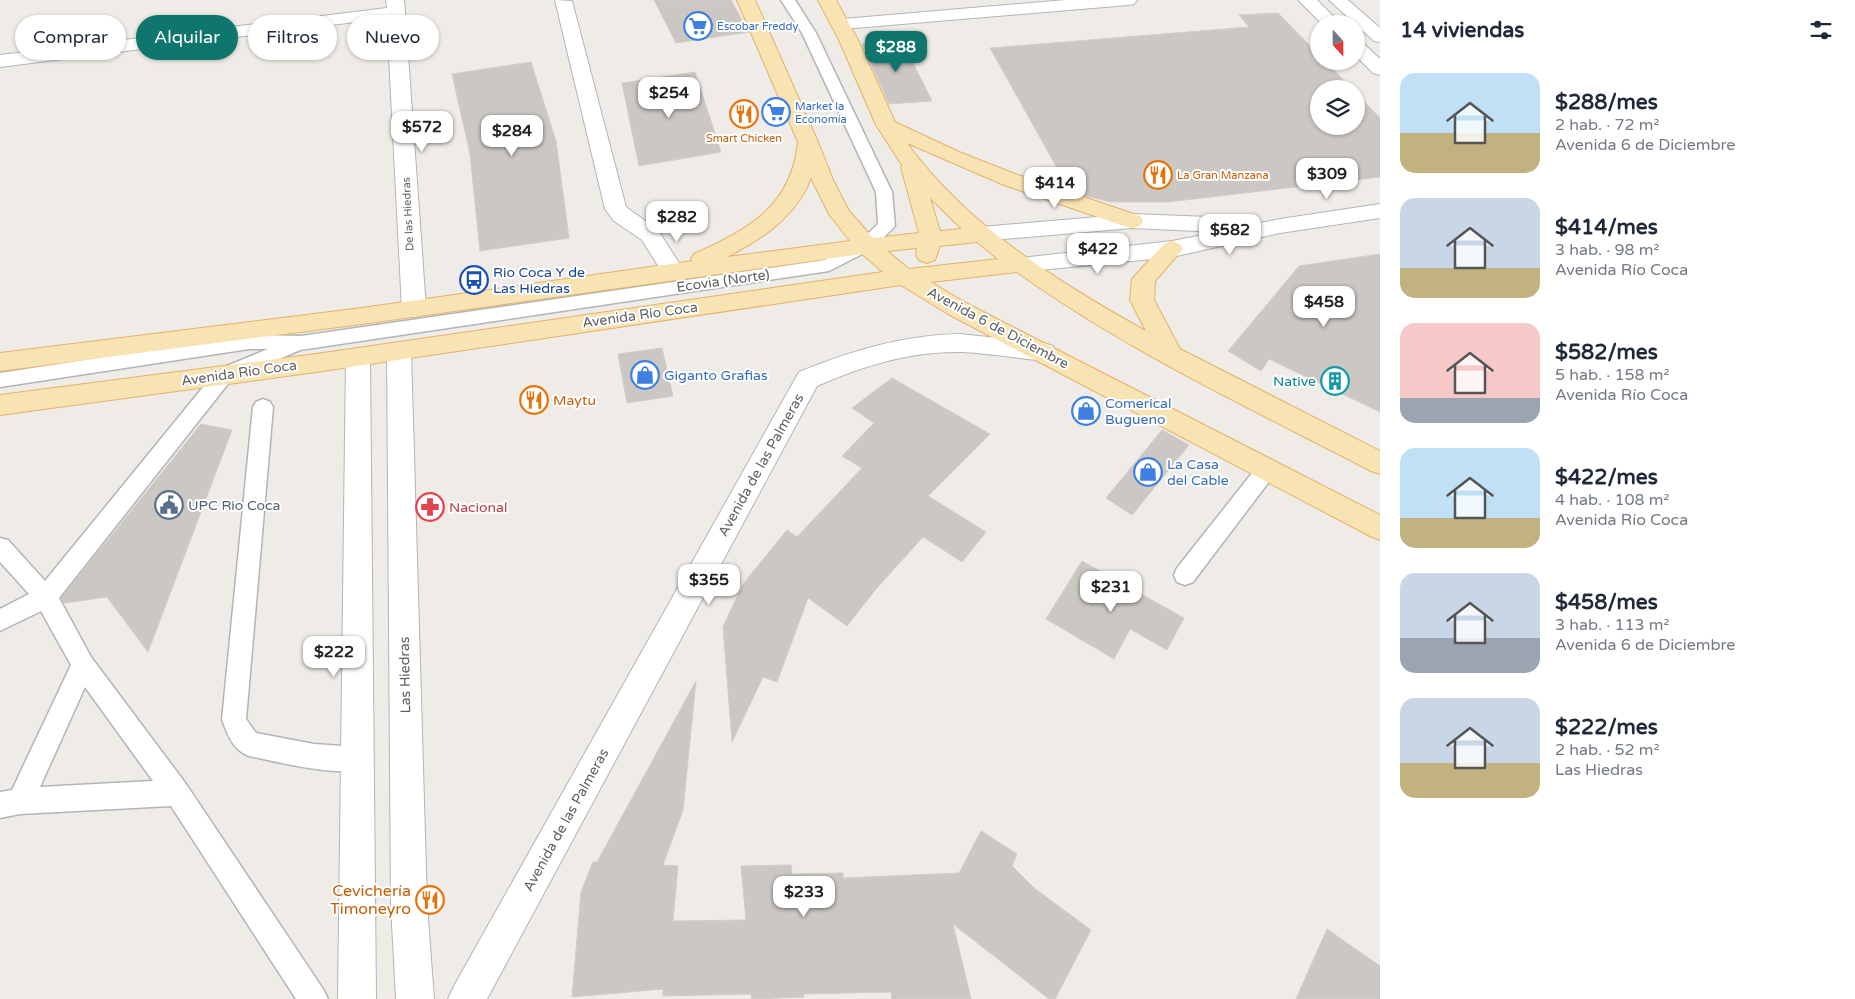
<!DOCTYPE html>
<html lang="es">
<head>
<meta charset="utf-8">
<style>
  body { margin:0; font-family:"Varela Round",sans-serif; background:#f2f2f3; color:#1f2937; height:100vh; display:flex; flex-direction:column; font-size:19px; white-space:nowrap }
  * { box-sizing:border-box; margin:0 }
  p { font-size:16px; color:#747a83 }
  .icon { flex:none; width:28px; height:28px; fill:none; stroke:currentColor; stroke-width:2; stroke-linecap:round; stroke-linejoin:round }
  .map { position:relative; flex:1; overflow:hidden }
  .drawer { display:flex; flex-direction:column; background:#fff; width:475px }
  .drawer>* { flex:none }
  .top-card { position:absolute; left:15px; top:15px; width:475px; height:45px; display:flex; gap:10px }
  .needle { width:32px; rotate:159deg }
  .tools { position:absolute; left:1310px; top:15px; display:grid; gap:10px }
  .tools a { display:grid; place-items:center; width:55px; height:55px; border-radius:50%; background:#fff; box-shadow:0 1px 4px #0004; font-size:25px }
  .price { position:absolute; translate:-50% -42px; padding:0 11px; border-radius:10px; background:#fff; color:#222; font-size:16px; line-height:32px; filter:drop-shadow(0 1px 2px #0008) }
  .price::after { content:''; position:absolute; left:50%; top:30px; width:15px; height:11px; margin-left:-8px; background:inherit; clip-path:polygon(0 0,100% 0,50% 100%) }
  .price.selected { background:#0f766e; color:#fff }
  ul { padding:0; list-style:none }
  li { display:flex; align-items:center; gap:15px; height:125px; padding:0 20px }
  li span { display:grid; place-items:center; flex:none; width:140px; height:100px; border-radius:15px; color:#555 }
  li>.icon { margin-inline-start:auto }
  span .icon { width:60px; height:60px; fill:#fffc; stroke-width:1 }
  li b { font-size:21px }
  h2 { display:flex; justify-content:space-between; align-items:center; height:60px; padding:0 20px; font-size:21px }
  .tag { padding:0 18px; border-radius:22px; background:#fff; box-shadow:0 1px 4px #0004; font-size:18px; line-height:45px }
  .tag.selected { background:#0f766e; color:#fff }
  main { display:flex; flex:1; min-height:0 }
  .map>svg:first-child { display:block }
</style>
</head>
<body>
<main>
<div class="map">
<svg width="1380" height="999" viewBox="0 0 1380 999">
  <rect width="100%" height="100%" fill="#efece7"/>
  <g fill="#cbc7c3" stroke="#d3cdc6">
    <polygon points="654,0 731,0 749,32 676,43"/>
    <polygon points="1278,13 1319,55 1319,61 1325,61 1352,89 1319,89 1319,126 1356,126 1356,93 1380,118 1380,177 1168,202 1110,202 1087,196 1070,191 990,48 1249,27 1239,15"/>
    <polygon points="902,41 932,101 889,104 862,44"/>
    <polygon points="531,62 556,141 569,238 480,251 470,154 452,74"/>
    <polygon points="695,72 721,152 639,166 622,83"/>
    <polygon points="1380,254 1380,412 1269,359 1261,371 1228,351 1299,266"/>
    <polygon points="662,348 673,396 627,403 618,354"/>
    <polygon points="892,378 990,434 928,496 986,532 962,562 923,537 876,589 847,626 808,598 777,682 763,677 732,742 723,627 743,584 787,530 797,537 862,468 842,456 874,423 852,408"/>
    <polygon points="201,424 232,430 148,652 107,597 64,603 61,598"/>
    <polygon points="1162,430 1189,445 1132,515 1106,498"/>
    <polygon points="1082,561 1184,618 1167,650 1130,629 1114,659 1046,619"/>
    <polygon points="696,681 683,810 663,865 678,866 673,921 746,920 741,866 791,865 792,874 843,873 843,878 959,873 981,831 1017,854 1012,866 1034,888 1091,930 1055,999 1049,999 953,924 971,999 892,999 891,992 803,994 804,997 752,999 751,994 663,996 663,989 572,997 581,892 593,862 597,862"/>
    <polygon points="1327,929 1380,966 1380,999 1296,999"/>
  </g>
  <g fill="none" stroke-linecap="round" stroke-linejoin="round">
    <defs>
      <g id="service">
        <path d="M781,0H795L816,33L892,192L895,226L872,249L829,271L300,350L231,380L59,598L91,657L186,784L323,989L328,999H296L171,806L20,814L0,818V792L12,790L71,665L41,611L0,631V609L29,594L0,562V538L8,540L45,581L217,370L268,349H249L0,387V373L249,335L301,336L825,260L860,241L878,224L876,192L802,33ZM85,687L153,781L40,787Z"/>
        <path d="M263,399L270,402L273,407L246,719L256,733L314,744L357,747L366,750L370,759L366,768C340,778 278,762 249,756C233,750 228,735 222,720L253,407L256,402Z"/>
        <polygon points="1267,461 1274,463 1277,469 1274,475 1193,582 1185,585 1177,582 1174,575 1177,568 1260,463"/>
      </g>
      <g id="minor">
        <polygon points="386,0 404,0 405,12 426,309 422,315 414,317 406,315 402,309 387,18 0,67 0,55 387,8"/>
        <polygon points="555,0 572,1 626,207 658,230 684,271 681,277 673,279 665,277 642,240 614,221 605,209"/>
        <polygon points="1066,0 1137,0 1134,4 1128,5 843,29 837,28 834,24 837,20 843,19"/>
        <path d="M960,334L1044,343L1053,346L1056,352L1053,358L1044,361C1016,358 988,353 961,352C910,351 863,366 817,386L487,999H448L454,986L799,372C851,351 903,335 960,334Z"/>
      </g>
      <g id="tertiary">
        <polygon points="1298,0 1317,0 1341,24 1322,24"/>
        <polygon points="1329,0 1348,0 1380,28 1380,42 1374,41"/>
        <polygon points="1356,41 1362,42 1380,59 1380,75 1373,73 1356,56"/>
        <polygon points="399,342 408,345 411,351 427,905 434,999 396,999 391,905 387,351 390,345"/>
        <polygon points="358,348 367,351 370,357 376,999 338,999 346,357 349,351"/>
      </g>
      <polygon id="secondary" points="1380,204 1380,218 1280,233 1172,257 1020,272 1012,269 1009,264 1012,259 1172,241 1219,232 1132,228 981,241 973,239 970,234 973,229 981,227 1132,214 1236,218 1244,220 1246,226 1280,219"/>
      <path id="primary" d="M737,0H755L818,142L833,180L849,211L873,238L919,233L901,167L902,165L876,125L839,40L818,0H836L858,40L895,122L959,152L1018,175L1140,216L1143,221L1140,226L1132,228L1124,226L1004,185L907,143C967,226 1058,282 1146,331L1130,300L1132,279L1164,244L1172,241L1180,244L1183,249L1155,281L1154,300L1180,349L1380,451V474L1371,471C1250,408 1127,351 1017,272L931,282L964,302L1380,515V540L1370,536L948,314L901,285L316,372L0,415V395L316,354L883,272L862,254L362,324L0,371V353L362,308L692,261L691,259L694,254C749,229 791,207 798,142ZM811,178L829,214L850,241L727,257C762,239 796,217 811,178ZM930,198L962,229L940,231ZM977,242L998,259L909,269L887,251L917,248L916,255L919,260L927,263L935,260L940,246Z"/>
    </defs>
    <use href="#service" stroke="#b2b5b8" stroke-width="3"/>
    <use href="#minor" stroke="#b2b5b8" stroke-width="2"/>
    <use href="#tertiary" stroke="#b2b5b8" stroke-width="2"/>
    <use href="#secondary" stroke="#b1b5b8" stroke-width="2"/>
    <use href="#primary" stroke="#e5b169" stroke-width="2"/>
    <use href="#service" fill="#fff" fill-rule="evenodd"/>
    <use href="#minor" fill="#fff" fill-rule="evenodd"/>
    <use href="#tertiary" fill="#fff" fill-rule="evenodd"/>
    <use href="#secondary" fill="#fff" fill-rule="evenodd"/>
    <use href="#primary" fill="#f8e3b3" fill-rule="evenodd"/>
  </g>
  <defs>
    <symbol id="supermarket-ring" viewBox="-11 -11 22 22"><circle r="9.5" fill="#fff" stroke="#3f7fe0" stroke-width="1.5"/><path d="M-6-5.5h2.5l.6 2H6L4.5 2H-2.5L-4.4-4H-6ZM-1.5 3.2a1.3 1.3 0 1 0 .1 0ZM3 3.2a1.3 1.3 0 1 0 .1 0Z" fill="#3f7fe0"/></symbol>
    <symbol id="restaurant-ring" viewBox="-11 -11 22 22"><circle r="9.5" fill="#fff" stroke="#e8710a" stroke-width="1.5"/><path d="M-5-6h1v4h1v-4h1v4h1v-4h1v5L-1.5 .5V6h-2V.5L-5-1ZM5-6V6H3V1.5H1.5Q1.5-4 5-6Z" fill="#e8710a"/></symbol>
    <symbol id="bus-ring" viewBox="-11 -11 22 22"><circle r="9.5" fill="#fff" stroke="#1a4fb4" stroke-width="1.5"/><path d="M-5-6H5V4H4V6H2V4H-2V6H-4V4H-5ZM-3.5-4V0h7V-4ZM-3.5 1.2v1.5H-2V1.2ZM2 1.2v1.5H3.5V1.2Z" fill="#1a4fb4"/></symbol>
    <symbol id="shop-ring" viewBox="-11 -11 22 22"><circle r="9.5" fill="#fff" stroke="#3f7fe0" stroke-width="1.5"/><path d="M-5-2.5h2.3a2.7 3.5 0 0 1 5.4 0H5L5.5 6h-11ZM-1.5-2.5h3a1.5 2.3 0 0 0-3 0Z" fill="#3f7fe0"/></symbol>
    <symbol id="building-ring" viewBox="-11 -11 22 22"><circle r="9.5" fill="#fff" stroke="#0f9aa8" stroke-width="1.5"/><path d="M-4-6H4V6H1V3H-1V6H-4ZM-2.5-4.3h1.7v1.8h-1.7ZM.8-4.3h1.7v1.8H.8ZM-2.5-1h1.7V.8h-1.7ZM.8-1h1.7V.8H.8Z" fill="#0f9aa8"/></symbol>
    <symbol id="civic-ring" viewBox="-11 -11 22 22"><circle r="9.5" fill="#fff" stroke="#5c6f8a" stroke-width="1.5"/><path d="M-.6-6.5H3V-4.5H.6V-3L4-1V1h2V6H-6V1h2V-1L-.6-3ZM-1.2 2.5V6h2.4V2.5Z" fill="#5c6f8a"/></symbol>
    <symbol id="pharmacy-ring" viewBox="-11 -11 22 22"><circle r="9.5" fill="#fff" stroke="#e0444e" stroke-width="1.5"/><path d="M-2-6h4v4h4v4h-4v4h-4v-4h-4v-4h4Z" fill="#e0444e"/></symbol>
  </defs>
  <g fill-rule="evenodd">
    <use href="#supermarket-ring" x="682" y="10" width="32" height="32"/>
    <use href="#supermarket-ring" x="760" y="96" width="32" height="32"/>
    <use href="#restaurant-ring" x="728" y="98" width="32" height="32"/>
    <use href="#restaurant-ring" x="1142" y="159" width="32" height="32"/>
    <use href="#bus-ring" x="458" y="264" width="32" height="32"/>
    <use href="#shop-ring" x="629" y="359" width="32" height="32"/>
    <use href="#building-ring" x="1319" y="365" width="32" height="32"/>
    <use href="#restaurant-ring" x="518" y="384" width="32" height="32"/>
    <use href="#shop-ring" x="1070" y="395" width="32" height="32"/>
    <use href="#shop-ring" x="1132" y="456" width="32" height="32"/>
    <use href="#civic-ring" x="153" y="489" width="32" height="32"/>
    <use href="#pharmacy-ring" x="414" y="491" width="32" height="32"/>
    <use href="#restaurant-ring" x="414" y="884" width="32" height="32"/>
  </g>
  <g text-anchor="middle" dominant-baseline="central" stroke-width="4" stroke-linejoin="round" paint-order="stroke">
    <g font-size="11" fill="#366cbe" stroke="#fff" text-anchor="start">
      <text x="717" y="26">Escobar Freddy</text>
      <text x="795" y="106">Market la<tspan x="795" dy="13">Economía</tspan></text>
    </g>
    <g font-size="11" fill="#c56008" stroke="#fff">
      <text x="744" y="138">Smart Chicken</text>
      <text x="1177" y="175" text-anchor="start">La Gran Manzana</text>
    </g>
    <g font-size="11" fill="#5e6366" stroke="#fff">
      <text transform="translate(408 214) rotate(-93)">De las Hiedras</text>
    </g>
    <g font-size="14" fill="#164399" stroke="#fff" text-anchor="start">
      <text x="493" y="272">Rio Coca Y de<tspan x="493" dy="16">Las Hiedras</tspan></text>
    </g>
    <g font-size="14" fill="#5e6366" stroke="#fff">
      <text transform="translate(723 281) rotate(-8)">Ecovia (Norte)</text>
      <text transform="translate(640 315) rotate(-8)">Avenida Río Coca</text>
      <text transform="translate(998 328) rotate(28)">Avenida 6 de Diciembre</text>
      <text transform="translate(239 373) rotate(-8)">Avenida Río Coca</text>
      <text transform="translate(761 465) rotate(-61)">Avenida de las Palmeras</text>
      <text transform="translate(405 675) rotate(-91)">Las Hiedras</text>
      <text transform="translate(566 820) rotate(-61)">Avenida de las Palmeras</text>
    </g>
    <g font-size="14" fill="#366cbe" stroke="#fff" text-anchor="start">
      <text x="664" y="375">Giganto Grafias</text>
      <text x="1105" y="403">Comerical<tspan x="1105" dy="16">Bugueno</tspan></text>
      <text x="1167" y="464">La Casa<tspan x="1167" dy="16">del Cable</tspan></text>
    </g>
    <g font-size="14" fill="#0d838f" stroke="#fff" text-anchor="end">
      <text x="1316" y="381">Native</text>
    </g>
    <g font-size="14" fill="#c56008" stroke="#fff" text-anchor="start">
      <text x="553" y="400">Maytu</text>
    </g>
    <g font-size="14" fill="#4e5e75" stroke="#fff" text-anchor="start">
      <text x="188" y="505">UPC Rio Coca</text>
    </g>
    <g font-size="14" fill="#be3a42" stroke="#fff" text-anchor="start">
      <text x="449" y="507">Nacional</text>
    </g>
    <g font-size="16" fill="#c56008" stroke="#fff" text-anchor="end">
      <text x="411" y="891">Cevichería<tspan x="411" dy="18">Timoneyro</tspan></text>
    </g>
  </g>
</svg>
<div class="tools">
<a><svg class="needle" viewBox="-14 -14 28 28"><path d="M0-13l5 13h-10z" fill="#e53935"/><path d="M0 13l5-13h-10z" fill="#747a83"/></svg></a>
<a><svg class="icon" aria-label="layers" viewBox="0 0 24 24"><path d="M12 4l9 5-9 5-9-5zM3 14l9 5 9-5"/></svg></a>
</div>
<b class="price selected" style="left:896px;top:73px">$288</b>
<b class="price" style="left:669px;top:119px">$254</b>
<b class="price" style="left:422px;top:153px">$572</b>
<b class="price" style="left:512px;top:157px">$284</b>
<b class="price" style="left:1327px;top:200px">$309</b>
<b class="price" style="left:1055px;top:209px">$414</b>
<b class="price" style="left:677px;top:243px">$282</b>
<b class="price" style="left:1230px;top:256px">$582</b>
<b class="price" style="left:1098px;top:275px">$422</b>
<b class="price" style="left:1324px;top:328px">$458</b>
<b class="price" style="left:709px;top:606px">$355</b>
<b class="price" style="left:1111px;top:613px">$231</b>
<b class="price" style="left:334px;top:678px">$222</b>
<b class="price" style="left:804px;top:918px">$233</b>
<div class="top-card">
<a class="tag">Comprar</a>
<a class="tag selected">Alquilar</a>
<a class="tag">Filtros</a>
<a class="tag">Nuevo</a>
</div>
</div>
<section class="drawer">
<h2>14 viviendas<svg class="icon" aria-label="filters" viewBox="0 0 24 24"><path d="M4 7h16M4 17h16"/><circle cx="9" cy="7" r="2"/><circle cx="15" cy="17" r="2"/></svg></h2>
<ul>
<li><span style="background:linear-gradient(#bfe0f5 60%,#c2b280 0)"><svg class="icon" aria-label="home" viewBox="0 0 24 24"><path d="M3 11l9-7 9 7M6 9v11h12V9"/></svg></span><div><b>$288/mes</b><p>2 hab. · 72 m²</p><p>Avenida 6 de Diciembre</p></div></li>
<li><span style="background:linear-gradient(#c9d6e8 70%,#c2b280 0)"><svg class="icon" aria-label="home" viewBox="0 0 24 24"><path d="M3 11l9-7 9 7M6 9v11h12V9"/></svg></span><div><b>$414/mes</b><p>3 hab. · 98 m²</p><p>Avenida Río Coca</p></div></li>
<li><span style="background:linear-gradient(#f6c9c9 75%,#9aa5b1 0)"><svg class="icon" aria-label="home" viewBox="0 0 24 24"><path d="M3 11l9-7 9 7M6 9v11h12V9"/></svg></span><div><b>$582/mes</b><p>5 hab. · 158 m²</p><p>Avenida Río Coca</p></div></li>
<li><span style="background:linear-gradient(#bfe0f5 70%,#c2b280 0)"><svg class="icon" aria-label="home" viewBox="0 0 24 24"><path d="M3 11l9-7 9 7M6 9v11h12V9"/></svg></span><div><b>$422/mes</b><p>4 hab. · 108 m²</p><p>Avenida Río Coca</p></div></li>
<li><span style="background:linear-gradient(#c9d6e8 65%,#9aa5b1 0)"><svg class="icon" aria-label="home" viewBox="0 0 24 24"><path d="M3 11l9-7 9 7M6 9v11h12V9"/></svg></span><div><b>$458/mes</b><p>3 hab. · 113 m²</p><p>Avenida 6 de Diciembre</p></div></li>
<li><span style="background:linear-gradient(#c9d6e8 65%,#c2b280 0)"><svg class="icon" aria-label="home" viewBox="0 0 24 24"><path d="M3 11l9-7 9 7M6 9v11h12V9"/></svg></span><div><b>$222/mes</b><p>2 hab. · 52 m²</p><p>Las Hiedras</p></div></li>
</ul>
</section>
</main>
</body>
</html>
